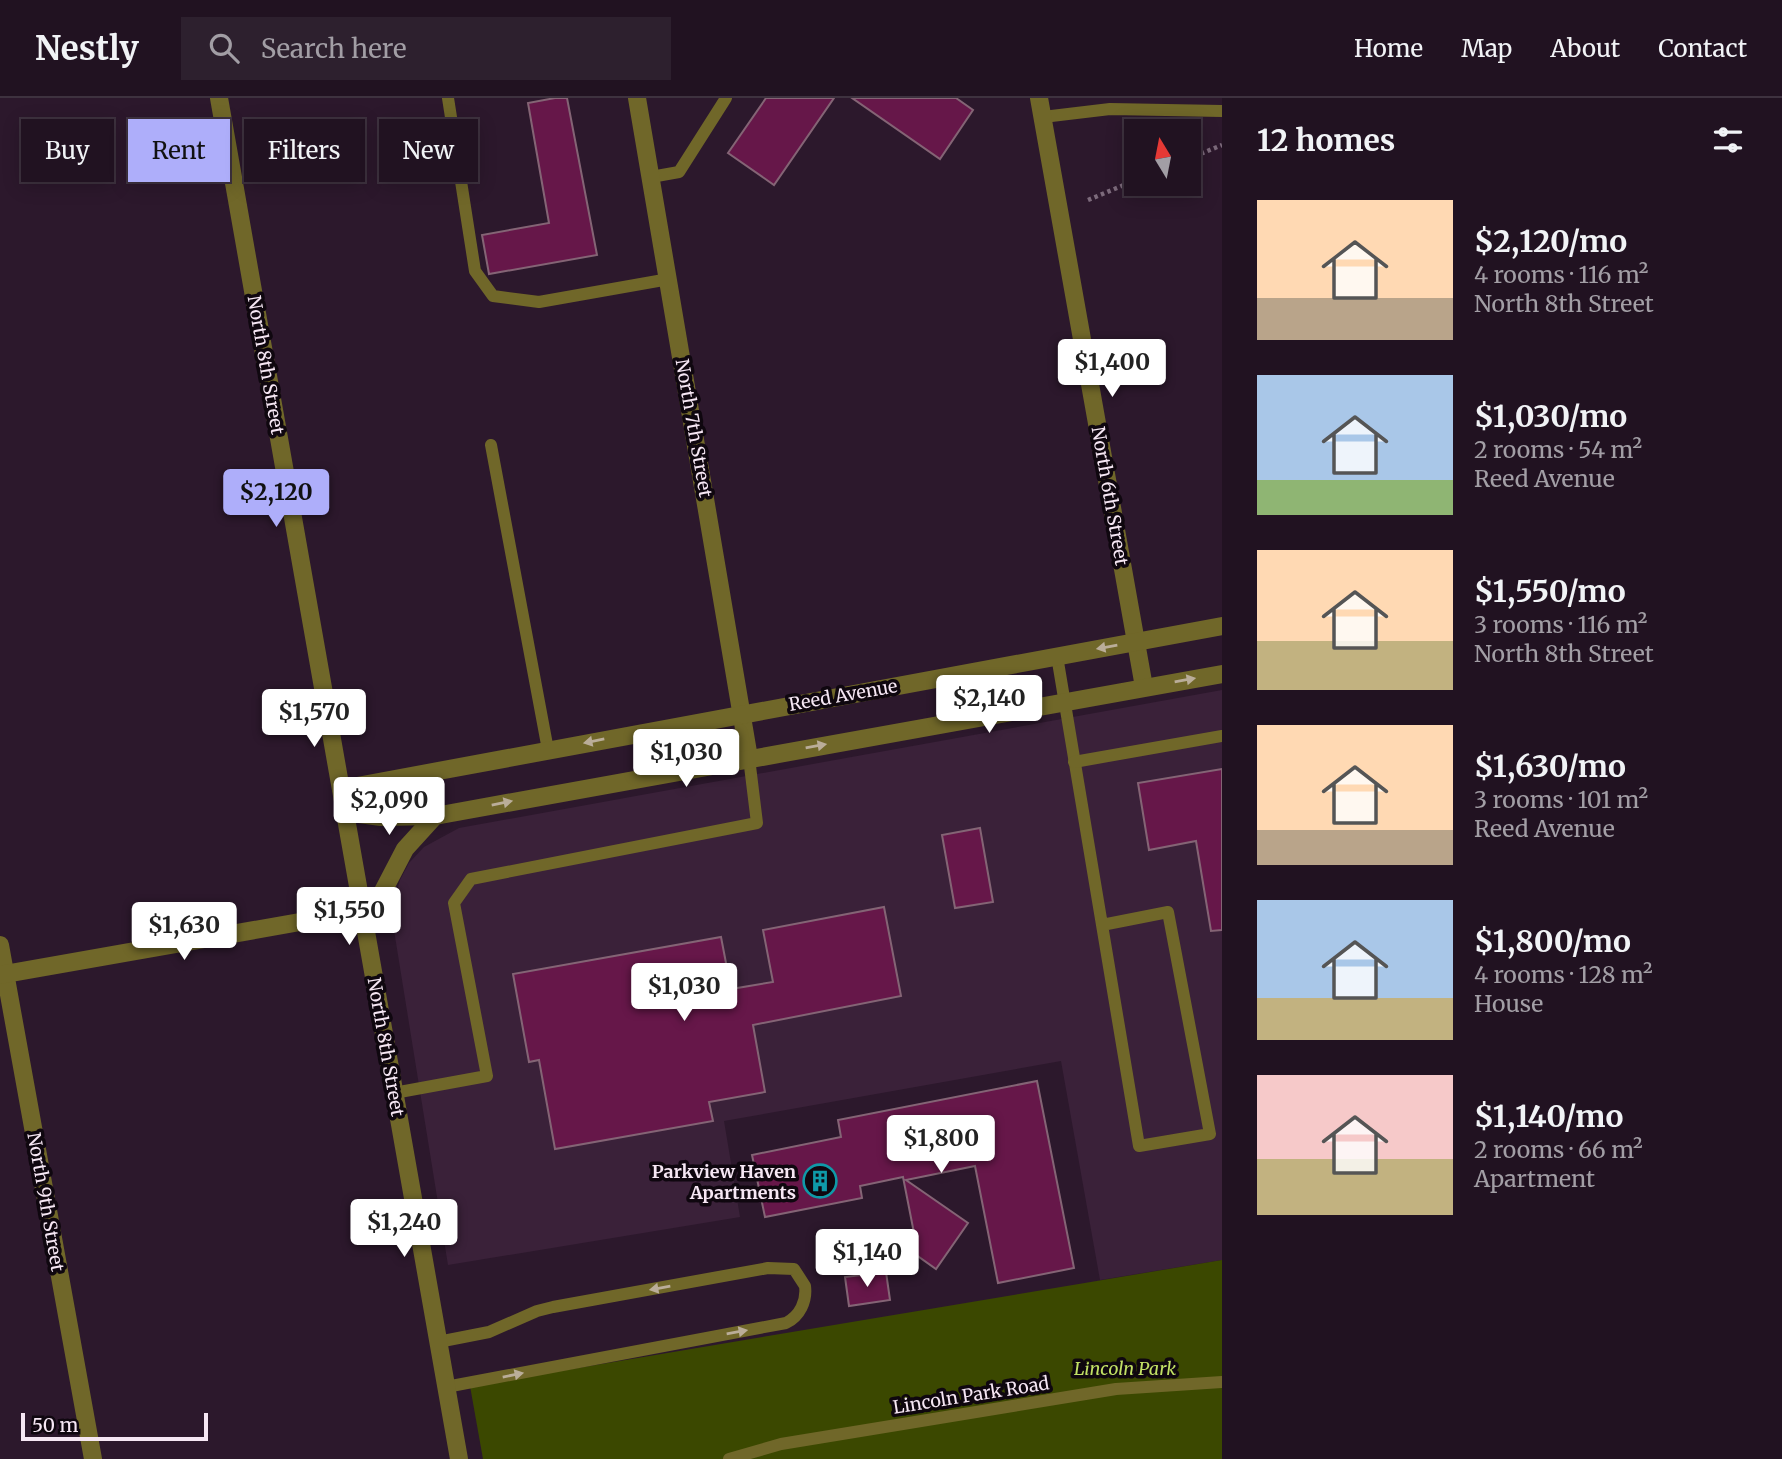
<!DOCTYPE html>
<html lang="en">
<head>
<meta charset="utf-8">
<style>
  body { margin:0; font-family:Merriweather,serif; background:#2d202e; color:#f1f3f6; height:100vh; display:flex; flex-direction:column; font-size:26px; white-space:nowrap }
  * { box-sizing:border-box; margin:0 }
  p { font-size:23px; color:#a29ea5 }
  .icon { flex:none; width:38px; height:38px; fill:none; stroke:currentColor; stroke-width:2; stroke-linecap:round; stroke-linejoin:round }
  .map { position:relative; flex:1; overflow:hidden }
  .side { display:flex; flex-direction:column; background:#211221; width:560px }
  .side>* { flex:none }
  .hud { position:absolute; left:21px; top:21px; width:665px; height:63px; display:flex; gap:14px }
  .needle { width:46px; rotate:350deg }
  .buttons { position:absolute; left:1124px; top:21px; display:grid; gap:14px }
  .buttons a { display:grid; place-items:center; width:77px; height:77px; border-radius:0px; background:#211221; box-shadow:0 4px 18px #0003,0 0 0 2px #3e323f; font-size:35px }
  .scale { position:absolute; left:21px; bottom:18px; width:187px; box-sizing:border-box; padding-left:7px; border:4px solid #f6e7f4; border-top:0; font-size:19px; line-height:24px; white-space:nowrap; color:#f6e7f4; -webkit-text-stroke:5px #0f070f; paint-order:stroke }
  .price { position:absolute; translate:-50% -60px; padding:0 16px; border-radius:7px; background:#fff; color:#222; font-size:23px; line-height:46px; filter:drop-shadow(0 2px 4px #0008) }
  .price::after { content:''; position:absolute; left:50%; top:42px; width:21px; height:16px; margin-left:-10px; background:inherit; clip-path:polygon(0 0,100% 0,50% 100%) }
  .price.active { background:#aeaefa; color:#111 }
  ul { padding:0; list-style:none }
  li { display:flex; align-items:center; gap:21px; height:175px; padding:0 35px }
  li span { display:grid; place-items:center; flex:none; width:196px; height:140px; border-radius:0px; color:#555 }
  li>.icon { margin-inline-start:auto }
  span .icon { width:84px; height:84px; fill:#fffc; stroke-width:1 }
  li b { font-size:30px }
  h2 { display:flex; justify-content:space-between; align-items:center; height:84px; padding:0 35px; font-size:30px }
  .tag { padding:0 24px; border-radius:0px; background:#211221; box-shadow:0 4px 18px #0003,0 0 0 2px #3e323f; font-size:24px; line-height:63px }
  .tag.active { background:#aeaefa; color:#111 }
  header { display:flex; align-items:center; gap:42px; box-sizing:border-box; height:98px; padding:0 35px; background:#211221; border-bottom:2px solid #3e323f }
  header strong { font-size:33px }
  nav { display:flex; gap:38px; margin-inline-start:auto; font-size:24px }
  .search { width:490px; height:63px; background:#2d202e; display:flex; align-items:center; gap:18px; box-sizing:border-box; padding:0 24px; border-radius:0px; color:#a29ea5; font-size:26px }
  main { display:flex; flex:1; min-height:0 }
  .map>svg:first-child { display:block }
</style>
</head>
<body>
<header>
<strong>Nestly</strong>
<div class="search"><svg class="icon" aria-label="search" viewBox="0 0 24 24"><circle cx="10" cy="10" r="6"/><path d="M15 15l6 6"/></svg>Search here</div>
<nav><a>Home</a><a>Map</a><a>About</a><a>Contact</a></nav>
</header>
<main>
<div class="map">
<svg width="1222" height="1361" viewBox="0 0 1222 1361">
  <rect width="100%" height="100%" fill="#2c182c"/>
  <polygon fill="#3a2139" points="1222,592 1222,1162 1100,1182 1061,963 724,1023 740,1119 448,1167 393,826 394,802 400,782 409,765 424,749 459,730"/>
  <polygon fill="#3b4800" points="1222,1162 1222,1361 483,1361 470,1288"/>
  <g fill="#661749" stroke="#846475" stroke-width="2">
    <polygon points="555,0 567,0 597,157 489,176 482,137 549,125 528,5"/>
    <polygon points="766,0 834,0 774,87 728,55"/>
    <polygon points="852,0 956,0 973,12 940,61"/>
    <polygon points="1222,671 1222,832 1211,833 1196,743 1149,752 1138,685"/>
    <polygon points="980,730 993,804 955,810 942,737"/>
    <polygon points="884,809 901,898 753,927 765,994 709,1004 713,1023 555,1051 539,962 529,964 513,876 721,839 731,891 773,884 763,832"/>
    <polygon points="1037,983 1074,1170 998,1185 975,1068 906,1082 968,1125 936,1171 891,1139 914,1135 903,1079 860,1088 862,1100 765,1119 752,1057 841,1039 838,1022"/>
    <polygon points="886,1174 890,1202 849,1208 845,1179"/>
  </g>
  <g fill="none" stroke-linecap="round" stroke-linejoin="round">
    <g stroke="#7c6a7b" stroke-width="4.5" stroke-dasharray="3.5 3.5" stroke-linecap="butt">
      <polyline points="1188,61 1222,47"/>
      <polyline points="1088,102 1136,82"/>
    </g>
    <g stroke="#706729" stroke-width="12">
      <polyline points="448,0 475,173 493,198 539,204 669,181"/>
      <polyline points="1043,19 1110,11 1222,13"/>
      <polyline points="651,79 679,74 726,0"/>
      <polyline points="491,347 548,652"/>
      <polyline points="1057,558 1139,1048 1210,1036 1168,814 1102,827"/>
      <polyline points="1074,664 1222,638"/>
      <polyline points="394,995 487,978 454,805 471,781 757,725 749,660"/>
      <path d="M438,1244L489,1234L537,1213L553,1209L768,1170L794,1171L805,1188C807,1203 800,1218 786,1225L446,1289"/>
      <polyline points="729,1361 781,1346 1116,1291 1222,1284"/>
    </g>
    <g stroke="#706729" stroke-width="18">
      <polyline points="637,0 749,660"/>
      <polyline points="1039,0 1144,589"/>
      <polyline points="341,691 1222,528"/>
      <polyline points="345,714 381,719 435,718 1222,576"/>
      <polyline points="0,847 93,1361"/>
      <polyline points="0,877 362,813 380,799 405,751 435,718"/>
    </g>
    <polyline stroke="#706729" stroke-width="18" points="219,0 459,1361"/>
  </g>
  <defs><path id="oneway-solid" d="M-6-.8H1V-3.2L6.5 0L1 3.2V.8H-6Z" transform="scale(1.75)"/></defs>
  <g fill="#baad99">
    <use href="#oneway-solid" transform="translate(1107 549) rotate(170)"/>
    <use href="#oneway-solid" transform="translate(1185 582) rotate(-10)"/>
    <use href="#oneway-solid" transform="translate(594 643) rotate(169)"/>
    <use href="#oneway-solid" transform="translate(816 648) rotate(-10)"/>
    <use href="#oneway-solid" transform="translate(502 705) rotate(-11)"/>
    <use href="#oneway-solid" transform="translate(660 1190) rotate(170)"/>
    <use href="#oneway-solid" transform="translate(737 1234) rotate(-10)"/>
    <use href="#oneway-solid" transform="translate(513 1277) rotate(-11)"/>
  </g>
  <defs>
    <symbol id="building-ring" viewBox="-11 -11 22 22"><circle r="9.5" fill="#0f070f" stroke="#0f9aa8" stroke-width="1.5"/><path d="M-4-6H4V6H1V3H-1V6H-4ZM-2.5-4.3h1.7v1.8h-1.7ZM.8-4.3h1.7v1.8H.8ZM-2.5-1h1.7V.8h-1.7ZM.8-1h1.7V.8H.8Z" fill="#0f9aa8"/></symbol>
  </defs>
  <g fill-rule="evenodd">
    <use href="#building-ring" x="801" y="1064" width="38" height="38"/>
  </g>
  <g text-anchor="middle" dominant-baseline="central" stroke-width="7" stroke-linejoin="round" paint-order="stroke">
    <g font-size="18" fill="#f6e7f4" stroke="#0f070f">
      <text transform="translate(266 267) rotate(80)">North 8th Street</text>
      <text transform="translate(694 330) rotate(80)">North 7th Street</text>
      <text transform="translate(1110 398) rotate(80)">North 6th Street</text>
      <text transform="translate(843 597) rotate(-10)">Reed Avenue</text>
      <text transform="translate(386 949) rotate(80)">North 8th Street</text>
      <text transform="translate(46 1104) rotate(80)">North 9th Street</text>
      <text transform="translate(971 1297) rotate(-9)">Lincoln Park Road</text>
    </g>
    <g font-size="18" font-weight="bold" fill="#f6e7f4" stroke="#0f070f" text-anchor="end">
      <text x="796" y="1073">Parkview Haven<tspan x="796" dy="21">Apartments</tspan></text>
    </g>
    <g font-size="18" font-style="italic" fill="#c2e165" stroke="#0f070f">
      <text x="1125" y="1270">Lincoln Park</text>
    </g>
  </g>
</svg>
<div class="buttons">
<a><svg class="needle" viewBox="-14 -14 28 28"><path d="M0-13l5 13h-10z" fill="#e53935"/><path d="M0 13l5-13h-10z" fill="#a29ea5"/></svg></a>
</div>
<div class="scale">50 m</div>
<b class="price" style="left:1112px;top:301px">$1,400</b>
<b class="price active" style="left:276px;top:431px">$2,120</b>
<b class="price" style="left:989px;top:637px">$2,140</b>
<b class="price" style="left:314px;top:651px">$1,570</b>
<b class="price" style="left:686px;top:691px">$1,030</b>
<b class="price" style="left:389px;top:739px">$2,090</b>
<b class="price" style="left:349px;top:849px">$1,550</b>
<b class="price" style="left:184px;top:864px">$1,630</b>
<b class="price" style="left:684px;top:925px">$1,030</b>
<b class="price" style="left:941px;top:1077px">$1,800</b>
<b class="price" style="left:404px;top:1161px">$1,240</b>
<b class="price" style="left:867px;top:1191px">$1,140</b>
<div class="hud">
<a class="tag">Buy</a>
<a class="tag active">Rent</a>
<a class="tag">Filters</a>
<a class="tag">New</a>
</div>
</div>
<section class="side">
<h2>12 homes<svg class="icon" aria-label="filters" viewBox="0 0 24 24"><path d="M4 7h16M4 17h16"/><circle cx="9" cy="7" r="2"/><circle cx="15" cy="17" r="2"/></svg></h2>
<ul>
<li><span style="background:linear-gradient(#ffd9b3 70%,#b9a48a 0)"><svg class="icon" aria-label="home" viewBox="0 0 24 24"><path d="M3 11l9-7 9 7M6 9v11h12V9"/></svg></span><div><b>$2,120/mo</b><p>4 rooms · 116 m²</p><p>North 8th Street</p></div></li>
<li><span style="background:linear-gradient(#a9c7e8 75%,#8fb573 0)"><svg class="icon" aria-label="home" viewBox="0 0 24 24"><path d="M3 11l9-7 9 7M6 9v11h12V9"/></svg></span><div><b>$1,030/mo</b><p>2 rooms · 54 m²</p><p>Reed Avenue</p></div></li>
<li><span style="background:linear-gradient(#ffd9b3 65%,#c2b280 0)"><svg class="icon" aria-label="home" viewBox="0 0 24 24"><path d="M3 11l9-7 9 7M6 9v11h12V9"/></svg></span><div><b>$1,550/mo</b><p>3 rooms · 116 m²</p><p>North 8th Street</p></div></li>
<li><span style="background:linear-gradient(#ffd9b3 75%,#b9a48a 0)"><svg class="icon" aria-label="home" viewBox="0 0 24 24"><path d="M3 11l9-7 9 7M6 9v11h12V9"/></svg></span><div><b>$1,630/mo</b><p>3 rooms · 101 m²</p><p>Reed Avenue</p></div></li>
<li><span style="background:linear-gradient(#a9c7e8 70%,#c2b280 0)"><svg class="icon" aria-label="home" viewBox="0 0 24 24"><path d="M3 11l9-7 9 7M6 9v11h12V9"/></svg></span><div><b>$1,800/mo</b><p>4 rooms · 128 m²</p><p>House</p></div></li>
<li><span style="background:linear-gradient(#f6c9c9 60%,#c2b280 0)"><svg class="icon" aria-label="home" viewBox="0 0 24 24"><path d="M3 11l9-7 9 7M6 9v11h12V9"/></svg></span><div><b>$1,140/mo</b><p>2 rooms · 66 m²</p><p>Apartment</p></div></li>
</ul>
</section>
</main>
</body>
</html>
